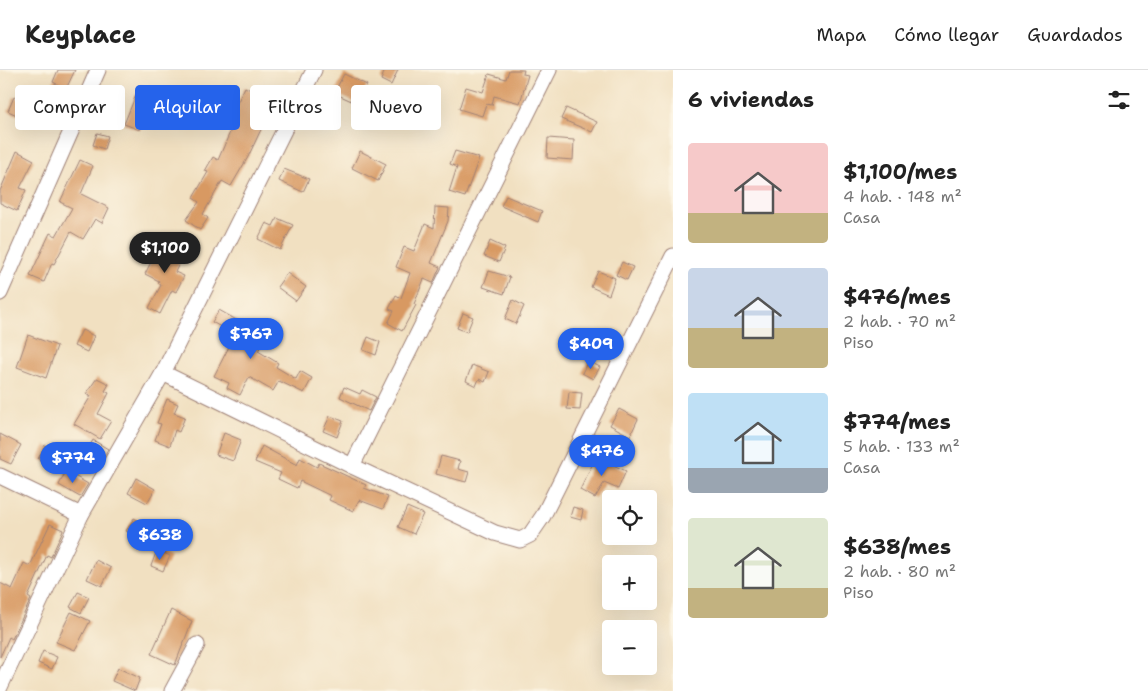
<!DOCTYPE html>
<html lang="es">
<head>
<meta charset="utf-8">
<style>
  body { margin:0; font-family:"Shantell Sans",sans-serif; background:#f6f6f6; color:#222; height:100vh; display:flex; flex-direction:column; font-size:19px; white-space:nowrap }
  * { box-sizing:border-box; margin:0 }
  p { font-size:16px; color:#767676 }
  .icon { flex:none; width:28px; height:28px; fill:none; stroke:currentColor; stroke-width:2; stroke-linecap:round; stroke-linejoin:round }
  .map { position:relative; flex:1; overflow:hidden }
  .sheet { display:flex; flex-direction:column; background:#fff; width:475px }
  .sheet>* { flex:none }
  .guide { position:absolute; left:15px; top:15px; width:475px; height:45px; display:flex; gap:10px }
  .fabs { position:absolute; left:602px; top:420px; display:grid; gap:10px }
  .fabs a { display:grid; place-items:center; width:55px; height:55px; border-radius:5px; background:#fff; box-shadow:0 5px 20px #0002; font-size:25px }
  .price { position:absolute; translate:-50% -42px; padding:0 11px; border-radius:18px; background:#2563eb; color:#fff; font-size:16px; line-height:32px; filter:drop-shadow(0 1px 2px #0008) }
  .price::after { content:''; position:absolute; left:50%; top:30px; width:15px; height:11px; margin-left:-8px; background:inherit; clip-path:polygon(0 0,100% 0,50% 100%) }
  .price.active { background:#222; color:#fff }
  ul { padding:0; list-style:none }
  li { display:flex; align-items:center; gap:15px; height:125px; padding:0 15px }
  li span { display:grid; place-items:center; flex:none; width:140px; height:100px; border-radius:5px; color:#555 }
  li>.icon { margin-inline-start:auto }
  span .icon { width:60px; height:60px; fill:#fffc; stroke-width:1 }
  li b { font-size:21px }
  h2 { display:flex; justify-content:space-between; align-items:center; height:60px; padding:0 15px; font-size:21px }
  .chip { padding:0 18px; border-radius:5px; background:#fff; box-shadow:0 5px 20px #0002; font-size:18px; line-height:45px }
  .chip.active { background:#2563eb; color:#fff }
  header { display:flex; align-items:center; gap:30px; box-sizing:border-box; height:70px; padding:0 25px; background:#fff; border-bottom:1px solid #e0e0e0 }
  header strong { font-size:24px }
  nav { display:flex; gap:28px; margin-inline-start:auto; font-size:18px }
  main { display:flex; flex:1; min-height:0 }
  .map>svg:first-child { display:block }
</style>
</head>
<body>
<header>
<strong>Keyplace</strong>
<nav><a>Mapa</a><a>Cómo llegar</a><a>Guardados</a></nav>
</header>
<main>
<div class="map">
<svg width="673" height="621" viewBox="0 0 673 621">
  <rect width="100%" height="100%" fill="#fcf5e5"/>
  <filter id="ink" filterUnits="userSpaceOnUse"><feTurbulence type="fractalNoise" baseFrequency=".02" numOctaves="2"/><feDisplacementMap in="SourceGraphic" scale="10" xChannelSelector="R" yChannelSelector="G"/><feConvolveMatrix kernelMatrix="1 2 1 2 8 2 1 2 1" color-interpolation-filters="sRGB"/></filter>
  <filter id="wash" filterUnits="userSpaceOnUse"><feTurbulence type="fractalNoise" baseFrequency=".0096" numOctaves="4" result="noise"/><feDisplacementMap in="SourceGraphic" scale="20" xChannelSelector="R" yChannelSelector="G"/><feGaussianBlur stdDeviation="1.12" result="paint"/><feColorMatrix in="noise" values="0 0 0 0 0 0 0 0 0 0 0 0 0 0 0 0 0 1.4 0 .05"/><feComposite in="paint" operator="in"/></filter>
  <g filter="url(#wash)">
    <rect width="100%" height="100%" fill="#f1e0c1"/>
    <g id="blocks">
      <g fill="#d89962">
        <polygon points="58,0 75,0 66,19 53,12"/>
        <polygon points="385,0 398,0 391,15 381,10"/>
        <polygon points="509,0 524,0 523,4 528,5 520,33 494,26 492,35 486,34 482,46 459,39 466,17 483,22 489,4 506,9"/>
        <polygon points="344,4 367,15 358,34 334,23"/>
        <polygon points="140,15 163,26 158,38 149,34 140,60 124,54"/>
        <polygon points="245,17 274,32 248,87 231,116 222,111 203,144 208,148 200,160 186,150 199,132 193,128 208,102 205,101 213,87 218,90 237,46 232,43"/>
        <polygon points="14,27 25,32 19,46 8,41"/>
        <polygon points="566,38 597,52 592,62 561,49"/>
        <polygon points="97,63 108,66 104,79 93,75"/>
        <polygon points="548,68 574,70 573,90 547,88"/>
        <polygon points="17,81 34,90 20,118 26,120 17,141 0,133 0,121"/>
        <polygon points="360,81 386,94 378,111 352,98"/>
        <polygon points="455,81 479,88 465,127 449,122 457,97 450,94"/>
        <polygon points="80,90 93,96 81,124 109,138 102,153 95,149 83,169 71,162 54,194 52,193 44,212 30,206 50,163 56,166 72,138 60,132"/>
        <polygon points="284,99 309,109 303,122 279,111"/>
        <polygon points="506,126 542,141 538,152 501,136"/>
        <polygon points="435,137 449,138 448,151 431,193 440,197 433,213 424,209 414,234 416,235 402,261 388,253 394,241 389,239 396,225 401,228 410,203 396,197 404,177 414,181 425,154 434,158"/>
        <polygon points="277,148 293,155 280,180 258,169 266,153 273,156"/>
        <polygon points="490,171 505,178 499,192 484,186"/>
        <polygon points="161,172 184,184 175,202 184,206 176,222 172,220 160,244 149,238 161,215 158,213 159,211 145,204"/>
        <polygon points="622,192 633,197 627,210 616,205"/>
        <polygon points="489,201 510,207 504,224 483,217"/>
        <polygon points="598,201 615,208 609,225 591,217"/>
        <polygon points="287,203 306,217 296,231 277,217"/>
        <polygon points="513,230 524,236 516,254 505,249"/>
        <polygon points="219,240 266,267 258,281 278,293 276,297 296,309 300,301 312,308 304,323 279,311 273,321 249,307 240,325 227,318 229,313 214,306 235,265 212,252"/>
        <polygon points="463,243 473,247 467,262 457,258"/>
        <polygon points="82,260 94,266 87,282 74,276"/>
        <polygon points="28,265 57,276 46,308 17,297"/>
        <polygon points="368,267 380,272 376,285 363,280"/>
        <polygon points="588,291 600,297 593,309 582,303"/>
        <polygon points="472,295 489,302 485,312 479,309 476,316 466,311"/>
        <polygon points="97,308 109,314 105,321 109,323 98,344 111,351 100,369 74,354 91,326 86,324"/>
        <polygon points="344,317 360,324 362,320 376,327 369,341 340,327"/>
        <polygon points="569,322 582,323 580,340 567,339"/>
        <polygon points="167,329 178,334 174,343 185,347 179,362 175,360 170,376 155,370 161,354 157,353"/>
        <polygon points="619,339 638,349 630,366 610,355"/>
        <polygon points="330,346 343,351 337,367 323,361"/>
        <polygon points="224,363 241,370 233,391 216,385"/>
        <polygon points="0,364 21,375 11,394 0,389"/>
        <polygon points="93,370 108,379 101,392 85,384"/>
        <polygon points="45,375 54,380 48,393 38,389"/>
        <polygon points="262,376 297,395 300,388 317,397 319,393 366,415 364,418 388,427 383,439 359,430 353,441 329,430 331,426 300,411 297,418 278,409 281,403 255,392"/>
        <polygon points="441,386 460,391 458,399 469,402 466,412 436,404"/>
        <polygon points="596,387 626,401 618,419 604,413 595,428 580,420"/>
        <polygon points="66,401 88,414 80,427 59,415"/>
        <polygon points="136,408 155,419 147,433 128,423"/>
        <polygon points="407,437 423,444 414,464 398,457"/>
        <polygon points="573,437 583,440 581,450 570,447"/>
        <polygon points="134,448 149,457 142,470 126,461"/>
        <polygon points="50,454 63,460 51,487 47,485 28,527 31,529 12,569 9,567 0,587 0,513 12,519 24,493 30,496"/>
        <polygon points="157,480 170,486 163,501 151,496"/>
        <polygon points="96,490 111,498 102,516 87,509"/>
        <polygon points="78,522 89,527 81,543 70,537"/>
        <polygon points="171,540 192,551 175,595 151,584"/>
        <polygon points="71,542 90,551 75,580 56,572"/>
        <polygon points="43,581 57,587 52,599 38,593"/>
        <polygon points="118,598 140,608 135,621 112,611"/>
      </g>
    </g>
  </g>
  <g filter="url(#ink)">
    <use href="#blocks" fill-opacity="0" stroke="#9e8076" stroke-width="1"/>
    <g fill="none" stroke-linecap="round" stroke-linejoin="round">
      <defs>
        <g id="minor">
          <polyline points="0,223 98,0"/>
          <polyline points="163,303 352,396 495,463 520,470 530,465 543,446 673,186"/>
          <polyline points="352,396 549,0"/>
          <polyline points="0,406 81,445"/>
          <polyline points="0,617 81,445 163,303 314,0"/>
          <polyline points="172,621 197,575"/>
        </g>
      </defs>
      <use href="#minor" stroke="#9e8076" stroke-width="17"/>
      <use href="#minor" stroke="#fff" stroke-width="15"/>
    </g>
  </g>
</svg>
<div class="fabs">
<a><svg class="icon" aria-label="locate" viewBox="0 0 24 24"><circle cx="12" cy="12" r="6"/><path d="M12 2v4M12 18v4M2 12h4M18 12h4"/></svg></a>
<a>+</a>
<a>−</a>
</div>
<b class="price active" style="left:165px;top:204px">$1,100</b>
<b class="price" style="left:251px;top:290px">$767</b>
<b class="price" style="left:591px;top:300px">$409</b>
<b class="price" style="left:602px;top:407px">$476</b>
<b class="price" style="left:73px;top:414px">$774</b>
<b class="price" style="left:160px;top:491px">$638</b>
<div class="guide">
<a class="chip">Comprar</a>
<a class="chip active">Alquilar</a>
<a class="chip">Filtros</a>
<a class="chip">Nuevo</a>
</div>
</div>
<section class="sheet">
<h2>6 viviendas<svg class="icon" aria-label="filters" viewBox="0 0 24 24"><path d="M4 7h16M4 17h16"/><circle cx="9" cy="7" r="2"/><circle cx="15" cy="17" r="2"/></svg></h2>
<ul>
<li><span style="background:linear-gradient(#f6c9c9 70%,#c2b280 0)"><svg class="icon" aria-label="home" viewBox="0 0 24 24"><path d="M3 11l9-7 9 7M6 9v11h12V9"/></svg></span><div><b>$1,100/mes</b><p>4 hab. · 148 m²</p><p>Casa</p></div></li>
<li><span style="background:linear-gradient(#c9d6e8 60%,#c2b280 0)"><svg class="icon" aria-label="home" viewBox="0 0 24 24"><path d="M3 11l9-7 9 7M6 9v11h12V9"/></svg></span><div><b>$476/mes</b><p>2 hab. · 70 m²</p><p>Piso</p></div></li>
<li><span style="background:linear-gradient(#bfe0f5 75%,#9aa5b1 0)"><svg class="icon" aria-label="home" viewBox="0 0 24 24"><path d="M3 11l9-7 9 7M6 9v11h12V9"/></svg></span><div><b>$774/mes</b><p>5 hab. · 133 m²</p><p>Casa</p></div></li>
<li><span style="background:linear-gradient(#dfe7d0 70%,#c2b280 0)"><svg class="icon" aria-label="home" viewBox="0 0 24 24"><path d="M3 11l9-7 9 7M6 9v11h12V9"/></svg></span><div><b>$638/mes</b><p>2 hab. · 80 m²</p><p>Piso</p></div></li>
</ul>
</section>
</main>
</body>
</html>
